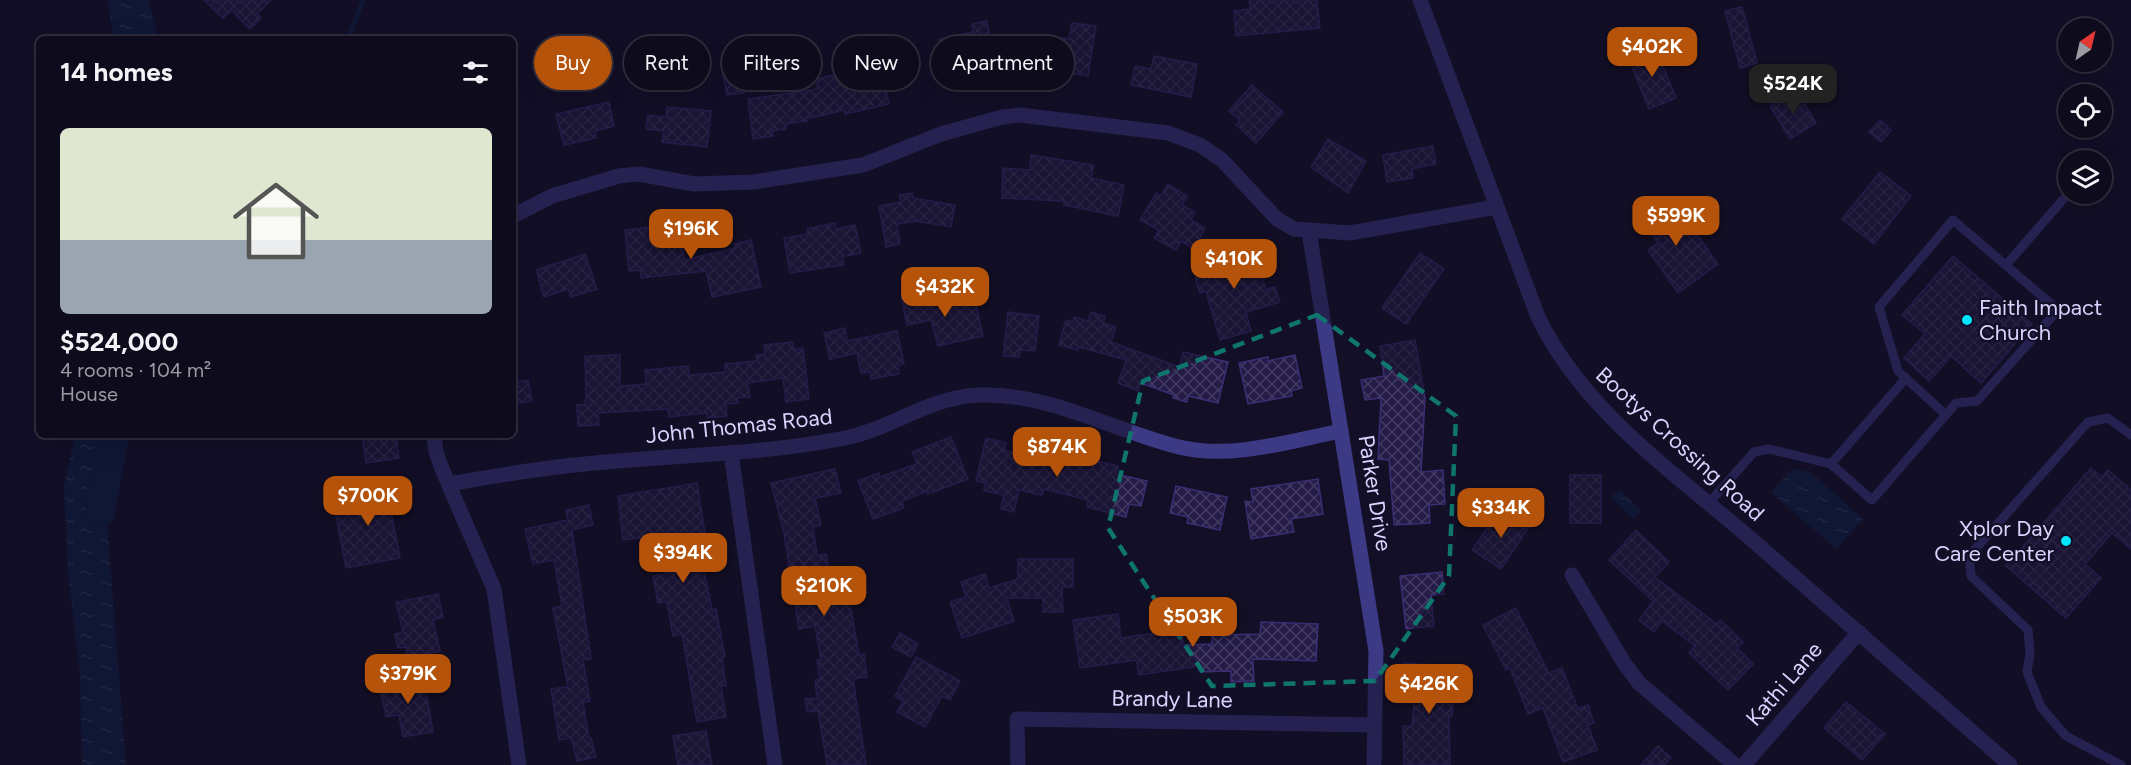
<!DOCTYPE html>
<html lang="en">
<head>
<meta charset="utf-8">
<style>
  body { margin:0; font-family:Figtree,sans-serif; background:#171425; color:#f1f3f6; height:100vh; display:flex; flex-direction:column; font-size:22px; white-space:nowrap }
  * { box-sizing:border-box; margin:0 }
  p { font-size:20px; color:#9b9ba3 }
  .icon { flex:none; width:33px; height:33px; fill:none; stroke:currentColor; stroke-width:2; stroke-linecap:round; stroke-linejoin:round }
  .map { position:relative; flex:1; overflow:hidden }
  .sheet { position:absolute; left:36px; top:36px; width:480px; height:402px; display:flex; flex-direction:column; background:#0e0b1c; border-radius:9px; box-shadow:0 6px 24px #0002,0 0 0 2px #2e2b3b }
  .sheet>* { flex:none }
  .banner { position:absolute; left:534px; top:36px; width:570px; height:54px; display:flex; gap:12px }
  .needle { width:39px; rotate:34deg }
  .fabs { position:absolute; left:2058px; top:18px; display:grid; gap:12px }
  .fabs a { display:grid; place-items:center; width:54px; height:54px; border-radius:50%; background:#0e0b1c; box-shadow:0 6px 24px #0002,0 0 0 2px #2e2b3b; font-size:30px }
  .price { position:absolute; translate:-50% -51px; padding:0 14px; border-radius:12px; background:#b45309; color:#fff; font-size:20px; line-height:39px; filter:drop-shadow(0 2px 3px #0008) }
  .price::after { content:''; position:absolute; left:50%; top:36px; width:18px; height:14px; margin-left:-9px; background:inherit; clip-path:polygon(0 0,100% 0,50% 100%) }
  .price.active { background:#222; color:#fff }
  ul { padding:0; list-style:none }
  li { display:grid; align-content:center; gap:12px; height:318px; padding:0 24px }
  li+li { border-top:2px solid #2e2b3b }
  li span { display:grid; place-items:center; height:186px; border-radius:9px; color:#555 }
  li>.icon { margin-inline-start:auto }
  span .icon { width:108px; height:108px; fill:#fffc; stroke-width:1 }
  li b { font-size:26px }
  h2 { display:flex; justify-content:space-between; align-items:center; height:72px; padding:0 24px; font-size:26px }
  .tag { padding:0 21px; border-radius:27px; background:#0e0b1c; box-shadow:0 6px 24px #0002,0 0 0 2px #2e2b3b; font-size:21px; line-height:54px }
  .tag.active { background:#b45309; color:#fff }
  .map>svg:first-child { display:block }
</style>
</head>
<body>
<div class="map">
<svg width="2131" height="765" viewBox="0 0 2131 765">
  <defs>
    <pattern id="water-ripples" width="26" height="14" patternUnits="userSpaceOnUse" patternTransform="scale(1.5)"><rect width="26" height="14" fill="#0c2248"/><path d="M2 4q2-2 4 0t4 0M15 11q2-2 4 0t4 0" fill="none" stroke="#2f4163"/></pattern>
    <pattern id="building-cross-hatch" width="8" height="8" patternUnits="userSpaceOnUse" patternTransform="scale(1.5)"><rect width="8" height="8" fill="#241b47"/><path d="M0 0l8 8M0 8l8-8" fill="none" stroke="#433b63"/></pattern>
  </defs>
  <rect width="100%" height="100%" fill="#130f26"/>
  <g fill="url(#water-ripples)">
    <polygon points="108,0 149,0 158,39 113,39"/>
    <polygon points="75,435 112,435 106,448 108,536 126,765 82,765 80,675 68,573 64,487"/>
    <polygon points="1792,469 1810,472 1863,519 1836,549 1771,492"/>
    <polygon points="1619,489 1641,510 1633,519 1611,498"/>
  </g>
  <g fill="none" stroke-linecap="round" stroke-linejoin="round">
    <polyline stroke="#0c2248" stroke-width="5" points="348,39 363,0"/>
    <polyline stroke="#0c2248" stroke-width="30" points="100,512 114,435"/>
  </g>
  <g fill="url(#building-cross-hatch)" stroke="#3b2d73" stroke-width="1.5">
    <polygon points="204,0 271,0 257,14 261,18 250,29 231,10 223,18"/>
    <polygon points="1249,0 1317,0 1320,28 1236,36 1234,11 1250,9"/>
    <polygon points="1742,7 1757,63 1740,68 1725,11"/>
    <polygon points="987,21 996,66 969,72 971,77 948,82 939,39 973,32 972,24"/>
    <polygon points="1072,23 1096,26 1088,76 1056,71 1057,63 1046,62 1050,36 1069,39"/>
    <polygon points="1655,46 1676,98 1649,109 1628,57"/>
    <polygon points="1154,56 1197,64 1191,97 1131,85 1135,66 1151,69"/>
    <polygon points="741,71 744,93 727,95 723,74"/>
    <polygon points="839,74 840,78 857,75 858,80 882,74 889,104 845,114 844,110 806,119 807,121 786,124 786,129 772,131 773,136 753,139 748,99 818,89 815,79"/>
    <polygon points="1252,85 1283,112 1256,143 1236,125 1240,120 1229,111"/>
    <polygon points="1796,90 1816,123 1790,139 1770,106"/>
    <polygon points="609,102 614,126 595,131 596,138 564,145 556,114"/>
    <polygon points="667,107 711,111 707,147 662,142 664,131 646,129 648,115 666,117"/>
    <polygon points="1880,120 1891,130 1881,142 1869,132"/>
    <polygon points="1328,139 1366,161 1348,193 1311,167"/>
    <polygon points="1433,146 1436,164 1412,169 1413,178 1387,182 1383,155"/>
    <polygon points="1031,155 1094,165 1091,178 1124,185 1118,216 1064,205 1064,201 1002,198 1003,168 1030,170"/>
    <polygon points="1880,172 1911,196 1874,244 1842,219"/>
    <polygon points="1168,184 1187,196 1182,205 1195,212 1191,220 1205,228 1194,249 1181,241 1176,250 1154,238 1159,230 1140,220 1156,193 1161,196"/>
    <polygon points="912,193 913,198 955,205 951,227 916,221 897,224 900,244 886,247 879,206 901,202 899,195"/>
    <polygon points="1659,197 1686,234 1693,229 1718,264 1678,293 1648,250 1658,243 1637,213"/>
    <polygon points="835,223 836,229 855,225 861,253 842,257 844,265 790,273 784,238 808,234 807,229"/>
    <polygon points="680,224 684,260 735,248 734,244 751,240 761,287 712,297 706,271 641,278 641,270 629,271 625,230"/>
    <polygon points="1235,246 1236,250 1250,246 1266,289 1275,287 1280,302 1246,312 1251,331 1220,340 1206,291 1200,293 1195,278 1212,259 1204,255"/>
    <polygon points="1420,253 1444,269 1406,324 1382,308"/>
    <polygon points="585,254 597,289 571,297 568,289 544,297 536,270"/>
    <polygon points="1953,256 2032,324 1981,383 1951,356 1929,381 1904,358 1925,334 1902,315"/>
    <polygon points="922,292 925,307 974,296 983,336 938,346 931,320 907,325 901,296"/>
    <polygon points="1008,312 1039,316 1035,351 1020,350 1019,357 1003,356"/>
    <polygon points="1091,312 1105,316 1103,323 1116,327 1111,342 1180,367 1183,352 1228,362 1218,403 1188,396 1187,402 1173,398 1174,395 1141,383 1138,391 1118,383 1126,360 1079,347 1078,350 1059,345 1066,320 1073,322 1074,317 1088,321"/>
    <polygon points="845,328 847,341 897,331 904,364 898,365 899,374 871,379 870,372 861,373 857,353 830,359 824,333"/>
    <polygon points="1415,340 1425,399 1421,472 1443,470 1445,504 1429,505 1430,523 1394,525 1389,460 1378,459 1381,398 1365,400 1361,380 1384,376 1380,346"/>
    <polygon points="793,342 794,349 803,348 809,399 786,402 783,378 748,383 750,397 737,398 738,403 726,404 727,416 707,418 707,413 669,417 668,409 598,413 599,425 578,426 577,405 584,405 586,397 585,356 620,355 620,386 646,384 645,370 688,366 689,375 725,372 725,364 757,361 756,355 765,354 764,345"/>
    <polygon points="1295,355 1302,388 1291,391 1292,396 1248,404 1239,363 1268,357 1268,361"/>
    <polygon points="528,380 532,401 513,404 513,382"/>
    <polygon points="362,435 396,435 399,458 366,463"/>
    <polygon points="951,437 968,479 928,494 927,491 902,501 904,508 873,519 858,481 879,473 880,477 917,464 912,452"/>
    <polygon points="986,438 1006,443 1004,450 1037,458 1041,441 1060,446 1059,452 1118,466 1116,474 1147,481 1141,506 1129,504 1126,517 1087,507 1088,500 1044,489 1042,495 1019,490 1014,512 1001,509 1004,495 984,491 985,483 976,481"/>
    <polygon points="2091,468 2102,477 2108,470 2131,490 2131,549 2112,533 2085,564 2101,578 2066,618 2006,566"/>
    <polygon points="835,469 841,493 815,498 821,525 813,527 817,555 826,554 830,576 840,574 843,599 849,598 859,655 864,654 867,677 853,679 866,765 827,765 818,711 807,712 805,699 817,698 815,680 820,679 817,660 821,660 815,626 799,629 784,533 771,483"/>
    <rect x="1570" y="475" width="31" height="48"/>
    <polygon points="1318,479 1323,514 1291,519 1294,532 1251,539 1245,501 1253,502 1251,489"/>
    <polygon points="697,483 706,539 698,540 712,610 716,609 725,657 722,657 726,686 721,686 726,717 697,722 682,634 673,636 667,602 658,603 653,576 665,574 657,536 623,540 618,496"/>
    <polygon points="1176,486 1227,497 1220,530 1187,523 1188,517 1170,513"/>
    <polygon points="396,488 400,511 391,512 400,558 346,568 333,500"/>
    <polygon points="589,505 593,525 572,530 591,659 583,660 590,701 583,702 589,738 591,738 596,757 577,761 571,738 559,740 551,689 568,687 553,608 562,606 554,560 533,564 525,529 568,520 566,510"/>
    <polygon points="1500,509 1529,527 1501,569 1472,550"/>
    <polygon points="1636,530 1669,562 1655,577 1717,624 1720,620 1743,642 1737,648 1753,664 1728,690 1689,653 1695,646 1662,621 1654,632 1639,620 1653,601 1609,560"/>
    <polygon points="1018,559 1073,559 1073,587 1062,587 1063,612 1043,612 1043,598 1007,598 1014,621 962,638 950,602 966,597 961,582 985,574 989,588 1018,579"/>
    <polygon points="1442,572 1444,594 1431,595 1434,626 1406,629 1400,576"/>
    <polygon points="438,594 443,617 433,620 440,651 408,658 406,647 398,648 395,634 403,632 396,602"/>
    <polygon points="1516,608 1549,673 1562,668 1578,709 1588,705 1594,723 1588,725 1597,750 1563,762 1543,708 1528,714 1510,668 1506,670 1483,625"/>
    <polygon points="1118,614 1121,638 1181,629 1183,645 1212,644 1212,635 1260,634 1261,622 1318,624 1316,661 1253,659 1254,681 1231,682 1231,671 1199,672 1199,666 1139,675 1136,660 1080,668 1073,620"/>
    <polygon points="900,633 918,644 911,657 892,647"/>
    <polygon points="916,657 960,681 950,700 942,696 925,727 897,712 903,701 895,696"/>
    <polygon points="1404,663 1456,667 1452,716 1449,716 1450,765 1404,765 1403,726 1412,726 1416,684 1402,683"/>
    <polygon points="423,675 433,732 403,737 399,715 386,717 379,683"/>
    <polygon points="1846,702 1885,734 1862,760 1824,728"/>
    <polygon points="706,731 712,765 678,765 673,736"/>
    <polygon points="1658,746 1671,758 1664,765 1641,765"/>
  </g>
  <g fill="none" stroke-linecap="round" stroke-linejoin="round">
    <g stroke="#3d3a85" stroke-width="9">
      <polyline points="2006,265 2067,195"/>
      <polyline points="1831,464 1906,378"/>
      <polyline points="1709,503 1754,452 1769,449 1831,464 1872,500 1956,403 1977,401 2058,310 1953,220 1879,307 1898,371 1946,415"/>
      <polyline points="2121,765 2066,736 2041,707 2027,672 2030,654 2028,630 1971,576 1969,556 2088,422 2108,418 2131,435"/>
    </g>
    <g stroke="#3d3a85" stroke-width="15">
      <polyline points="513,216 552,196 619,176 639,174 694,184 753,182 863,165 941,134 1002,117 1020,115 1168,133 1200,145 1222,160 1277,219 1294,229 1350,233 1496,207"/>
      <polyline points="1309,231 1376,651 1374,765"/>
      <polyline points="434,435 436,452 442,469 494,589 519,765"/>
      <polyline points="731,453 775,765"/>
      <path d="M449,484C494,476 539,468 585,464C672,455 759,455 845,438C891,429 931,396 980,395C1051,393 1111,430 1179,447C1232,460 1289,441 1341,431"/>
      <polyline points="1572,575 1624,663 1639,683 1735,765"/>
      <polyline points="1018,765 1017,719 1374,725"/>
      <polyline points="1744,765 1859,632"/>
    </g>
    <path stroke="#3d3a85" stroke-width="15" d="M1420,0L1538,317C1583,410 1673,472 1750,538C1837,614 1924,689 2010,765"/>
  </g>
  <path d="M0 0H2131V765H0ZM1317,315L1456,416L1449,576L1375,681L1212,686L1108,528L1143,381Z" fill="#130f26" fill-opacity=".55" fill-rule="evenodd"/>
  <path fill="none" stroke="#0f766e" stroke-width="4.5" stroke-dasharray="12 8" stroke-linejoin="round" d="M1317,315L1456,416L1449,576L1375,681L1212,686L1108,528L1143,381Z"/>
  <g fill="#00e5ff" stroke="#130f26" stroke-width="2">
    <circle cx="1967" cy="320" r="6"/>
    <circle cx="2066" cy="541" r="6"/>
  </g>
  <g text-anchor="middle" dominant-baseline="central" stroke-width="4.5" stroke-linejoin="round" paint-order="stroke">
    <g font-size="22" fill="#d9d4ff" stroke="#130f26" text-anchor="start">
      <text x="1979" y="307">Faith Impact<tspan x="1979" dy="25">Church</tspan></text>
      <text x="2054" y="528" text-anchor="end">Xplor Day<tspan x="2054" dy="25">Care Center</tspan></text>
    </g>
    <g font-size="22" fill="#d9d4ff" stroke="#130f26">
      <text transform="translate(739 426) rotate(-6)">John Thomas Road</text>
      <text transform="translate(1680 444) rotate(42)">Bootys Crossing Road</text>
      <text transform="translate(1375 493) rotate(81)">Parker Drive</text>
      <text transform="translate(1784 684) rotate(-49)">Kathi Lane</text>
      <text transform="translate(1172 699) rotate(1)">Brandy Lane</text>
    </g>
  </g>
</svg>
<div class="fabs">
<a><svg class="needle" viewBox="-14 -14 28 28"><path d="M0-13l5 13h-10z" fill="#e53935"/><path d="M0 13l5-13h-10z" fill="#9b9ba3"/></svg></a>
<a><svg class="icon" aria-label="locate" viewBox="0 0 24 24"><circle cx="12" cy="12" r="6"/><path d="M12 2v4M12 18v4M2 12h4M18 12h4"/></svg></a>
<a><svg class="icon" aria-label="layers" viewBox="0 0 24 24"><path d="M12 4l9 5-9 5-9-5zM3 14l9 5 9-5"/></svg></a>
</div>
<b class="price" style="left:1652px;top:78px">$402K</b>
<b class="price active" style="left:1793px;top:115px">$524K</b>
<b class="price" style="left:1676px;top:247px">$599K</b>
<b class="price" style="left:691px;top:260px">$196K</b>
<b class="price" style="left:1234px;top:290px">$410K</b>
<b class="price" style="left:945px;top:318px">$432K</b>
<b class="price" style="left:1057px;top:478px">$874K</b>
<b class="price" style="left:368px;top:527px">$700K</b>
<b class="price" style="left:1501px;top:539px">$334K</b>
<b class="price" style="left:683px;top:584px">$394K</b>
<b class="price" style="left:824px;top:617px">$210K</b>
<b class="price" style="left:1193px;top:648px">$503K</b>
<b class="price" style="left:408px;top:705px">$379K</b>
<b class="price" style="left:1429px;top:715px">$426K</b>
<div class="banner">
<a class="tag active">Buy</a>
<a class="tag">Rent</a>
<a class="tag">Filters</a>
<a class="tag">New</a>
<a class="tag">Apartment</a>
</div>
<section class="sheet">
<h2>14 homes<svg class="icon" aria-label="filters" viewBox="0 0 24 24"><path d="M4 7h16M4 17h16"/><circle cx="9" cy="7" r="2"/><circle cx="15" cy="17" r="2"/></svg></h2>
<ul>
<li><span style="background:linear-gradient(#dfe7d0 60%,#9aa5b1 0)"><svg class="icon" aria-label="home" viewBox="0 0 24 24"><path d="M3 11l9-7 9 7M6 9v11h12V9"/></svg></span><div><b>$524,000</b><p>4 rooms · 104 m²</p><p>House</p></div></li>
</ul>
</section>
</div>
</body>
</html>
